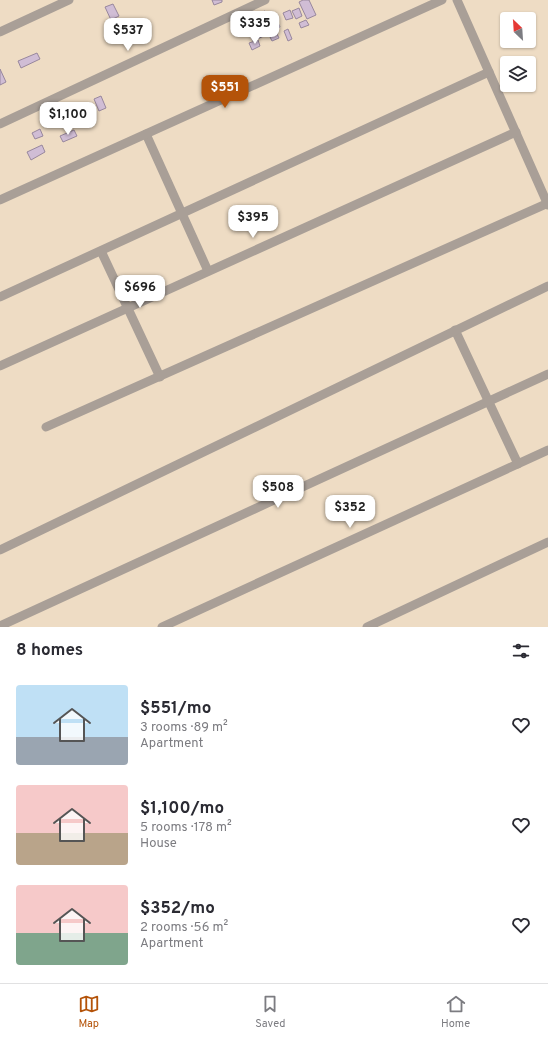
<!DOCTYPE html>
<html lang="en">
<head>
<meta charset="utf-8">
<style>
  body { margin:0; font-family:Overpass,sans-serif; background:#f2f2f3; color:#2b2b33; height:100vh; display:flex; flex-direction:column; font-size:15px; white-space:nowrap }
  * { box-sizing:border-box; margin:0 }
  p { font-size:13px; color:#7c7c81 }
  .icon { flex:none; width:22px; height:22px; fill:none; stroke:currentColor; stroke-width:2; stroke-linecap:round; stroke-linejoin:round }
  .map { position:relative; height:627px; overflow:hidden }
  .panel { display:flex; flex-direction:column; background:#fff; flex:1 }
  .panel>* { flex:none }
  .needle { width:26px; rotate:335deg }
  .tools { position:absolute; left:500px; top:12px; display:grid; gap:8px }
  .tools a { display:grid; place-items:center; width:36px; height:36px; border-radius:4px; background:#fff; box-shadow:0 1px 3px #0004; font-size:20px }
  .price { position:absolute; translate:-50% -34px; padding:0 9px; border-radius:8px; background:#fff; color:#222; font-size:13px; line-height:26px; filter:drop-shadow(0 1px 2px #0008) }
  .price::after { content:''; position:absolute; left:50%; top:24px; width:12px; height:9px; margin-left:-6px; background:inherit; clip-path:polygon(0 0,100% 0,50% 100%) }
  .price.active { background:#b45309; color:#fff }
  ul { padding:0; list-style:none }
  li { display:flex; align-items:center; gap:12px; height:100px; padding:0 16px }
  li span { display:grid; place-items:center; flex:none; width:112px; height:80px; border-radius:4px; color:#555 }
  li>.icon { margin-inline-start:auto }
  span .icon { width:48px; height:48px; fill:#fffc; stroke-width:1 }
  li b { font-size:17px }
  h2 { display:flex; justify-content:space-between; align-items:center; height:48px; padding:0 16px; font-size:17px }
  .menu { display:flex; justify-content:space-around; align-items:center; height:56px; border-top:1px solid #e1e1e2; background:#fff; font-size:11px; color:#7c7c81 }
  .menu a { display:grid; justify-items:center; gap:2px }
  .menu .active { color:#b45309 }
  .map>svg:first-child { display:block }
</style>
</head>
<body>
<div class="map">
<svg width="548" height="627" viewBox="0 0 548 627">
  <rect width="100%" height="100%" fill="#eedcc4"/>
  <g fill="#d0bdd5" stroke="#98879d">
    <polygon points="212,0 222,0 222,2 214,5"/>
    <polygon points="303,0 309,0 316,15 307,19 299,2"/>
    <polygon points="113,4 119,16 111,20 105,7"/>
    <polygon points="299,8 302,16 296,19 292,11"/>
    <polygon points="290,10 293,18 286,20 283,13"/>
    <polygon points="265,11 268,19 275,16 280,27 267,32 259,13"/>
    <polygon points="256,15 260,24 243,31 240,22"/>
    <polygon points="306,20 309,25 301,28 299,23"/>
    <polygon points="262,24 266,35 253,41 248,30"/>
    <polygon points="288,29 292,39 288,41 284,31"/>
    <polygon points="275,30 279,38 272,41 268,33"/>
    <polygon points="258,40 260,46 252,50 249,43"/>
    <polygon points="37,53 40,59 21,68 18,61"/>
    <polygon points="0,69 6,82 0,85"/>
    <polygon points="101,96 106,108 99,111 94,99"/>
    <polygon points="40,129 43,136 35,139 32,133"/>
    <polygon points="74,130 77,136 63,142 60,136"/>
    <polygon points="42,145 45,152 31,160 27,152"/>
  </g>
  <g fill="none" stroke-linecap="round" stroke-linejoin="round">
    <g stroke="#a99f97" stroke-width="9">
      <polyline points="457,0 548,205"/>
      <polyline points="0,32 69,0"/>
      <polyline points="0,124 265,0"/>
      <polyline points="146,134 208,271"/>
      <polyline points="0,200 442,0"/>
      <polyline points="101,251 160,377"/>
      <polyline points="0,297 489,72"/>
      <polyline points="455,330 518,464"/>
      <polyline points="0,366 516,132"/>
      <polyline points="46,427 548,203"/>
      <polyline points="0,550 548,286"/>
      <polyline points="0,626 548,374"/>
      <polyline points="162,627 548,450"/>
      <polyline points="367,627 548,542"/>
    </g>
  </g>
</svg>
<div class="tools">
<a><svg class="needle" viewBox="-14 -14 28 28"><path d="M0-13l5 13h-10z" fill="#e53935"/><path d="M0 13l5-13h-10z" fill="#7c7c81"/></svg></a>
<a><svg class="icon" aria-label="layers" viewBox="0 0 24 24"><path d="M12 4l9 5-9 5-9-5zM3 14l9 5 9-5"/></svg></a>
</div>
<b class="price" style="left:255px;top:45px">$335</b>
<b class="price" style="left:128px;top:52px">$537</b>
<b class="price active" style="left:225px;top:109px">$551</b>
<b class="price" style="left:68px;top:136px">$1,100</b>
<b class="price" style="left:253px;top:239px">$395</b>
<b class="price" style="left:140px;top:309px">$696</b>
<b class="price" style="left:278px;top:509px">$508</b>
<b class="price" style="left:350px;top:529px">$352</b>
</div>
<section class="panel">
<h2>8 homes<svg class="icon" aria-label="filters" viewBox="0 0 24 24"><path d="M4 7h16M4 17h16"/><circle cx="9" cy="7" r="2"/><circle cx="15" cy="17" r="2"/></svg></h2>
<ul>
<li><span style="background:linear-gradient(#bfe0f5 65%,#9aa5b1 0)"><svg class="icon" aria-label="home" viewBox="0 0 24 24"><path d="M3 11l9-7 9 7M6 9v11h12V9"/></svg></span><div><b>$551/mo</b><p>3 rooms · 89 m²</p><p>Apartment</p></div><svg class="icon" aria-label="heart" viewBox="0 0 24 24"><path d="M12 20l-8-8c-3-5 5-10 8-4 3-6 11-1 8 4z"/></svg></li>
<li><span style="background:linear-gradient(#f6c9c9 60%,#b9a48a 0)"><svg class="icon" aria-label="home" viewBox="0 0 24 24"><path d="M3 11l9-7 9 7M6 9v11h12V9"/></svg></span><div><b>$1,100/mo</b><p>5 rooms · 178 m²</p><p>House</p></div><svg class="icon" aria-label="heart" viewBox="0 0 24 24"><path d="M12 20l-8-8c-3-5 5-10 8-4 3-6 11-1 8 4z"/></svg></li>
<li><span style="background:linear-gradient(#f6c9c9 60%,#7fa58c 0)"><svg class="icon" aria-label="home" viewBox="0 0 24 24"><path d="M3 11l9-7 9 7M6 9v11h12V9"/></svg></span><div><b>$352/mo</b><p>2 rooms · 56 m²</p><p>Apartment</p></div><svg class="icon" aria-label="heart" viewBox="0 0 24 24"><path d="M12 20l-8-8c-3-5 5-10 8-4 3-6 11-1 8 4z"/></svg></li>
</ul>
</section>
<nav class="menu">
<a class="active"><svg class="icon" aria-label="map" viewBox="0 0 24 24"><path d="M3 6l6-2 6 2 6-2v14l-6 2-6-2-6 2zM9 4v14M15 6v14"/></svg>Map</a>
<a><svg class="icon" aria-label="saved" viewBox="0 0 24 24"><path d="M7 4h10v16l-5-4-5 4z"/></svg>Saved</a>
<a><svg class="icon" aria-label="home" viewBox="0 0 24 24"><path d="M3 11l9-7 9 7M6 9v11h12V9"/></svg>Home</a>
</nav>
</body>
</html>
